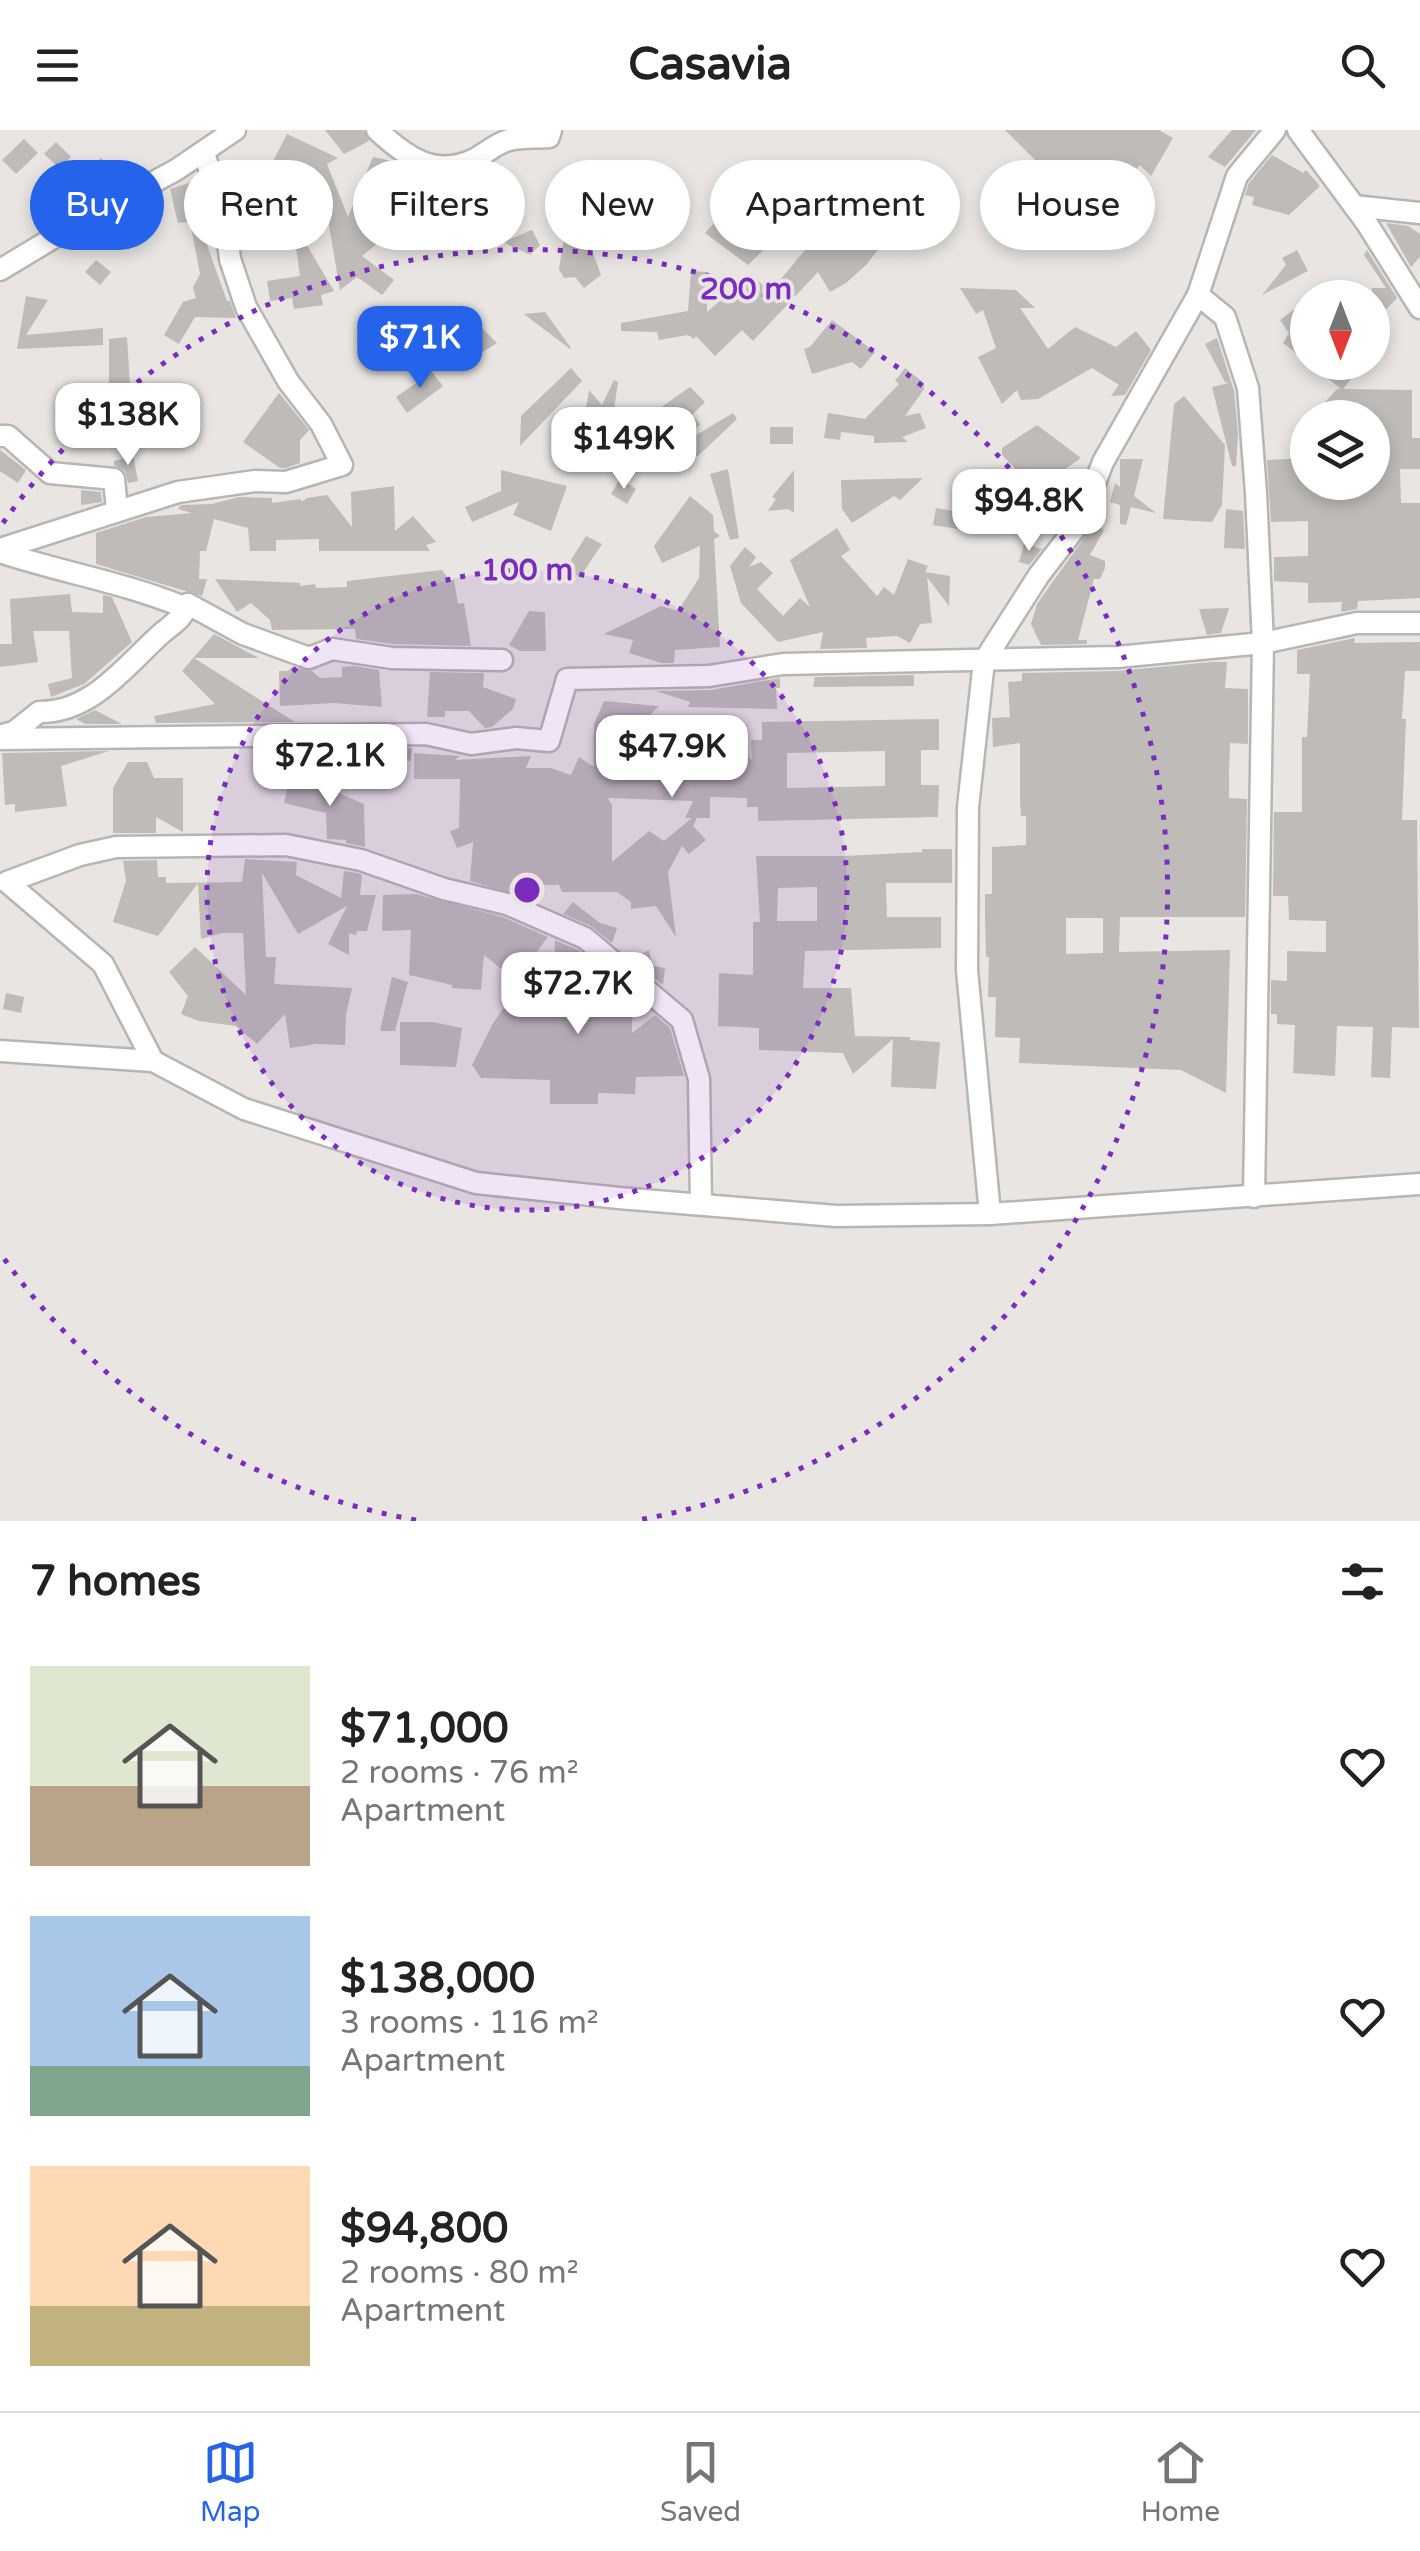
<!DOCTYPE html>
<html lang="en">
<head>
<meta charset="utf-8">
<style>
  body { margin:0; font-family:"Varela Round",sans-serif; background:#f6f6f6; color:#222; height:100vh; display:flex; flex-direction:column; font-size:38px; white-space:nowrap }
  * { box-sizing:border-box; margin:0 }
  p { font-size:32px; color:#767676 }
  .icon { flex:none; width:55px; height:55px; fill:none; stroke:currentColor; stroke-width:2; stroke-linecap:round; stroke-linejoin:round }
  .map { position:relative; height:1391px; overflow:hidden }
  .drawer { display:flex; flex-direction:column; background:#fff; flex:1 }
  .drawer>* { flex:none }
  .guide { position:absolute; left:30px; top:30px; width:1360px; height:90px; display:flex; gap:20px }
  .needle { width:65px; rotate:180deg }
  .fabs { position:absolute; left:1290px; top:150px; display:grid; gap:20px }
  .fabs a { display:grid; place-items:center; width:100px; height:100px; border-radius:50%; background:#fff; box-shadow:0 5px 15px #0003; font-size:50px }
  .price { position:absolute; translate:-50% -85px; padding:0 22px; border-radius:20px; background:#fff; color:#222; font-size:32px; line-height:65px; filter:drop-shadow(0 2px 5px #0008) }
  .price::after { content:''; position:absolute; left:50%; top:60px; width:30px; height:22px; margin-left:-15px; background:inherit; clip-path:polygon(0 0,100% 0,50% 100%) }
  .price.active { background:#2563eb; color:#fff }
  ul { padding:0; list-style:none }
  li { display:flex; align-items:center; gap:30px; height:250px; padding:0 30px }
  li span { display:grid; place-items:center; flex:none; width:280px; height:200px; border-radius:0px; color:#555 }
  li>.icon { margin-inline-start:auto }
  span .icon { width:120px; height:120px; fill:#fffc; stroke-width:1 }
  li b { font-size:42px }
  h2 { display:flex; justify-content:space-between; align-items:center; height:120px; padding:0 30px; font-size:42px }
  .chip { padding:0 35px; border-radius:45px; background:#fff; box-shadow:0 5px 15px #0003; font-size:35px; line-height:90px }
  .chip.active { background:#2563eb; color:#fff }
  header { display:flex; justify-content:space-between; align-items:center; height:130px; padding:0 30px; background:#fff; font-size:45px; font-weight:700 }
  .tab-bar { display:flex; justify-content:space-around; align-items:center; height:140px; border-top:2px solid #e0e0e0; background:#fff; font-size:28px; color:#767676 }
  .tab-bar a { display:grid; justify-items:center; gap:5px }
  .tab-bar .active { color:#2563eb }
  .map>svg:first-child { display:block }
</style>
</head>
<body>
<header><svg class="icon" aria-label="menu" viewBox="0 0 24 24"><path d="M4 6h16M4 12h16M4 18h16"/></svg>Casavia<svg class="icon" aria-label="search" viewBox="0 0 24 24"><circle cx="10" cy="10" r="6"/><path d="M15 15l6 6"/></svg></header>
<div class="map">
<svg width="1420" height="1391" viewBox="0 0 1420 1391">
  <rect width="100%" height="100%" fill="#e8e5e2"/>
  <g fill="#bebbb8" fill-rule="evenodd">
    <polygon points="325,0 364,0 369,11 344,24"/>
    <polygon points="1005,0 1159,0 1173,8 1151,46 1140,35 1123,54 1109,42 1077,55 1070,39 1043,49 1038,33"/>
    <polygon points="1232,0 1256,0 1225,37 1208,27"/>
    <polygon points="287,4 338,28 327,34 348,87 373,27 392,31 387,78 379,77 397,98 362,126 394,150 382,165 357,147 340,160 322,55 282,72 275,57 296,48 272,33"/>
    <polygon points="24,9 38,23 16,44 2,30"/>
    <polygon points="56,12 71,27 59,38 44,24"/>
    <polygon points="1272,25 1303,43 1306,40 1320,56 1289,85 1252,75 1254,67 1245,65 1249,53"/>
    <polygon points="101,28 116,43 97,61 82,46"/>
    <polygon points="754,32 780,32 799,53 762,85 796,88 748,135 705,103 763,41"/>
    <polygon points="827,32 855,32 882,41 919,68 866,135 846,153 830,162 818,142 753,211 742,200 715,226 696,206 694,209 688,205 659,210 657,202 621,201 621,193 688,181 691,141 708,142 707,182 751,144 770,162 825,96 852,117 879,81 850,65 856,59"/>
    <polygon points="576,44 600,63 604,52 637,52 637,71 620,71 606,106 578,83 601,145 584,158 575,147 564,148 559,139 571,65 573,71 576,67 564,58"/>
    <polygon points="198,50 212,91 214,114 207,115 227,171 230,171 236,188 195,187 179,214 164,205 183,172 196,168 193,157 200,144 190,92 178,93 170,59"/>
    <polygon points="1016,58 1031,68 1009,99 1002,99 983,77 983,71 991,63 1003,75"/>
    <polygon points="292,90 334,161 321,165 323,175 294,179 292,168 270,171 267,151 300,146"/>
    <polygon points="1386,93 1408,96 1420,104 1420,127 1411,137"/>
    <polygon points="532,100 540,115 530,125 503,112"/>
    <polygon points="1297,120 1308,141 1262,165 1286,135 1282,128"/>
    <polygon points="1367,120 1397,168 1372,194 1372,158 1386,158 1364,125"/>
    <polygon points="96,130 111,142 100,155 85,142"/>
    <polygon points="960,158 1016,160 1035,178 1020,178 1048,219 1075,197 1116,217 1136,201 1151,220 1125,265 1111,266 1119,255 1092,238 1038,269 1021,270 1017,260 1002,274 978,227 996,218 983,180 976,184"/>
    <polygon points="26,166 48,170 26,205 103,198 103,215 17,219"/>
    <polygon points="1308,169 1308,232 1283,213 1289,203 1280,190"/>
    <polygon points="545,182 571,218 570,219 524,184"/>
    <polygon points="383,188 396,206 383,216 369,198"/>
    <polygon points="832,190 875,222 861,239 852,232 812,244 804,219 810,217"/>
    <polygon points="478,194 497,213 473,228 459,205"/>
    <polygon points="127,207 130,254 109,254 109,209"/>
    <polygon points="1217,208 1234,261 1238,304 1236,336 1232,336 1212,257 1229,253 1225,252 1205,214"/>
    <polygon points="1308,232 1364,232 1343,259 1412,260 1412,308 1420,308 1420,339 1400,339 1401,373 1420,373 1420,468 1358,471 1357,479 1341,482 1342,472 1308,473 1308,453 1274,451 1274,427 1308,426 1308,391 1271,392 1267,330 1308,328 1308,352 1372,352 1372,324 1380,323 1379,287 1339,285 1325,272 1337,259 1341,259"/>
    <polygon points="571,238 582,251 520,316 521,286"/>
    <polygon points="905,238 924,253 924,259 905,286 920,283 926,298 902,307 908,312 874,313 874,306 841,302 840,310 824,308 828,283 865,289 899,254 895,251"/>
    <polygon points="429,239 443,256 407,283 396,267 418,252 416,249"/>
    <polygon points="614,250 618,252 610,306 582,301 589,260 602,275"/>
    <polygon points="690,257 705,272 692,285 700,294 683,313 733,283 737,289 699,325 665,339 647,339 647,287"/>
    <polygon points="279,263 309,300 300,310 300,333 286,338 280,338 243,312"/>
    <polygon points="1184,266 1225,315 1222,375 1212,392 1163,389 1174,274"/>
    <polygon points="1037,295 1081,328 1041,356 1029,353 1002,325 1002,318"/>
    <rect x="770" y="297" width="23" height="17"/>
    <polygon points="0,320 26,340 18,353 0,341"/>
    <polygon points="133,326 138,351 128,353 125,341 114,335 114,331"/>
    <polygon points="1120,329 1143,329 1134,366 1156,383 1131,377 1126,395 1120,394 1120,375 1110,372 1115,353 1120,357"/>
    <polygon points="728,339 739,408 730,410 710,344"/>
    <polygon points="501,340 567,356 551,401 513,385 519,372 472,392 465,377 501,361"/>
    <polygon points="794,340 794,383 788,379 768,381 776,369 772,367"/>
    <polygon points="923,348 900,370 894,366 852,393 842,379 841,350"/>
    <polygon points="620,349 636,359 627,374 611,364"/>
    <polygon points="394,356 395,401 413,386 436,412 426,415 430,421 319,421 319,409 276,410 276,421 250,421 248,398 214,389 206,421 200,421 199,449 207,449 202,466 96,434 96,403 146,387 192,383 178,379 181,375 212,374 239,367 272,368 272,373 301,369 301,372 307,368 327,365 352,397 351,362"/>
    <polygon points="81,360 101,362 102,372 81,375"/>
    <polygon points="690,366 713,385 714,401 720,406 714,409 720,517 675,520 674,533 661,533 629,523 633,510 604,504 661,476 678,481 699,448 700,416 662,433 654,416"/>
    <polygon points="936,378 961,382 958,399 933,395"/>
    <polygon points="1226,379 1243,381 1245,419 1224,418"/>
    <polygon points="1094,394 1104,400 1090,425 1105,431 1105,438 1100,449 1094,449 1078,510 1087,510 1087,514 1041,515 1031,494 1037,474"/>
    <polygon points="837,398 850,420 841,426 877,466 884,457 894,465 908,429 928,436 925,442 950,446 949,476 927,447 932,493 920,494 910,513 897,506 866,508 867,518 820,519 823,502 778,512 741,473 730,436 745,417 756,427 749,437 761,432 773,443 757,459 783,486 800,468 810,477 790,430"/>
    <polygon points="586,406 602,414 580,447 566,438"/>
    <polygon points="1024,414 1042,419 1029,435 1019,432"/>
    <polygon points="442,440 450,451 454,450 458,474 464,473 471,516 393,514 356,509 355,499 272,500 270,490 251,473 237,482 215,449 300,453 300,456 315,454 316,458 347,457 347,451"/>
    <polygon points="70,464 72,482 103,483 103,465 112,467 132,512 84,554 51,567 48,554 72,548 69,501 33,501 38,532 0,537 0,514 12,514 10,469"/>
    <polygon points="1229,478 1221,503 1207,505 1199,479"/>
    <polygon points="529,481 545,482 546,521 520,521 509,515"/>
    <polygon points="214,504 259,528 194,528 295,592 156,593 154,586 215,574 182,541"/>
    <polygon points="1355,508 1354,513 1420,512 1420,541 1405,541 1402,589 1406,589 1402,690 1417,690 1419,898 1392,897 1390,948 1371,947 1373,897 1371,897 1337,896 1335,946 1293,943 1295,895 1277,894 1277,884 1271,884 1271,850 1287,851 1287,821 1326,822 1326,791 1289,790 1288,766 1273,766 1274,682 1302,682 1302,607 1307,607 1310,544 1297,544 1297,520"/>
    <path d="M1212,532H1227L1225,558L1248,559V614L1230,613L1229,643V668L1247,669L1245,787H1120L1119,822L1230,820L1226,963L1181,940L1019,933L1020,908L995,907L996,867H988L989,827H986L985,782V764H992V717L1026,715V686H1021L1020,671V613L993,617L992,588L1010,587L1008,552L1022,551V543L1117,541ZM1066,788H1103V823L1066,824Z"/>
    <polygon points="355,536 379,540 382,577 334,573 280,576 279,541 288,541 292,537 312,541 320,548 342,547 342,537"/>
    <polygon points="430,542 484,543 483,557 516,569 513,579 492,597 485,598 469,581 445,581 445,587 427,587"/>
    <polygon points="914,545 914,556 813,557 815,547"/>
    <polygon points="780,548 780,558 776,558 777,579 688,577 690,572 656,561 711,560"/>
    <path d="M604,571L659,576L637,598L635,595L612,614L610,642L657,643L658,633L684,636L715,603L752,630L751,610H762V592L939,589V620H921V655H939L938,687L758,691V677H747V668L710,667V688H697L693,696L706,710L689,724L682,716L668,742L676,807L656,776L631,779V772L617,762H562L559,755H530L528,768L470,751L473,712L457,718L450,701L459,698L460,649H414V623L460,626L455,630L531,626L526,638H551L571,645L579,627L594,637V594ZM885,621V656L787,658V623ZM608,668L693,671L685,688H692L664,711L649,701L612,732V675Z"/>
    <polygon points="95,580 122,594 85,594 76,589"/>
    <polygon points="394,618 412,618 411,631 393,630"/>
    <polygon points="109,621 61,636 67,676 15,682 15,674 5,675 2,623"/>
    <polygon points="128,632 147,632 154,648 183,648 183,702 156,687 156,703 113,703 113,658"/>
    <polygon points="291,642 364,674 365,717 346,713 346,710 327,709 326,683 284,673"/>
    <path d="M922,719H952V753H886L887,787H941V818L805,821L803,858H851L855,906L910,907V910L940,912L936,959L891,957L893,909L853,944L843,923L759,920V898L718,896L719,843L753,845V792H760L756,726H844L922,722ZM817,757V791H777L778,758Z"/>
    <polygon points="245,729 297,732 296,745 341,768 344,741 357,743 362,745 360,765 376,765 367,801 357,801 356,805 349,803 349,825 328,814 347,776 298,804 262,743 266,827 276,827 274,854 352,858 346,885 345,915 316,914 290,918 285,884 257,914 236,896 199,891 181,884 188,866 169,842 195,817 246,865 243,803 222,803 201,809 198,753 158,806 113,792 126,751 123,731 157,730 158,747 166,747 166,753 242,752"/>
    <polygon points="416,764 503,787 548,807 515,850 484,825 481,860 452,858 452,855 409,845 411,800 382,801 383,765"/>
    <polygon points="573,772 600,793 617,798 612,813 591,796 563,784"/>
    <polygon points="555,810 578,820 632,866 632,903 655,885 670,898 684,946 636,947 635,964 598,963 598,974 550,974 550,950 481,948 472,935 493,893 516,861 532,873 554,867"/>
    <polygon points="649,820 652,836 665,838 663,855 631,829"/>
    <polygon points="392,847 408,852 395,901 380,901"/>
    <polygon points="6,863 24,867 21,883 3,879"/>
    <polygon points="400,892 433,892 462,898 456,937 400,935"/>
  </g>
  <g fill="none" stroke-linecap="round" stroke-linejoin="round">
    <defs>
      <g id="street">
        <path d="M377,0C405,26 435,49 475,29C486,23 497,13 509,10C522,7 536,8 549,7L551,0"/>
        <polyline points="1298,0 1366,92 1420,178"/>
        <polyline points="1354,76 1420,83"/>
        <polyline points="0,140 78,93 176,40 235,0"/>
        <polyline points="1198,165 1225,187 1248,258 1256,363 1263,513 1254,1067"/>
        <polyline points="0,306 8,306 50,343 114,349 117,380"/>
        <polyline points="0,419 178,362 255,351 286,352 342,335 321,294 288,251 246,177 230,129 225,88 204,23"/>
        <path d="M0,422C60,442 122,452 181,476L188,474C182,489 174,493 162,503C126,535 92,583 39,582L14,602L2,605"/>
        <polyline points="188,474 243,504 309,528 332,519 392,528 502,530"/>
        <polyline points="0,609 426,604 471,614 516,608 549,611 567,549 709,546 783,534 1117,527 1263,513 1357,493 1420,493"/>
        <polyline points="0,921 153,931 244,979 476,1053 619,1068 836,1086 990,1084 1420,1054"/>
        <polyline points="153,931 103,834 7,752 80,725 116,717 286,715 361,730 444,759 507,774 585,808 682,890 699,949 701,1073"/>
        <polyline points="990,1084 967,840 968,677 984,531 1039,445 1080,392 1103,332 1198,165 1237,46 1275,0"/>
      </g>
    </defs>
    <use href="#street" stroke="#b8b5b2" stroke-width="25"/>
    <use href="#street" stroke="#fff" stroke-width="20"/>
  </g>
  <circle cx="527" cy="760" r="320" fill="#7b2cbf" fill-opacity=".12"/>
  <g fill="none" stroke="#7b2cbf" stroke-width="5" stroke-dasharray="5 10">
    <circle cx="527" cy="760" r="320"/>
    <path d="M416 1390A640 640 0 0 1 3 1127M3 393A640 640 0 1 1 638 1390"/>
  </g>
  <circle cx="527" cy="760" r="15" fill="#7b2cbf" stroke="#e8e5e2" stroke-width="5"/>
  <g font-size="30" text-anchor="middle" font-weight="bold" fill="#7b2cbf" stroke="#e8e5e2" stroke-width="8" stroke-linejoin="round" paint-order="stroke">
    <text x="746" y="169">200 m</text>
    <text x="527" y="450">100 m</text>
  </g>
</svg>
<div class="fabs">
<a><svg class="needle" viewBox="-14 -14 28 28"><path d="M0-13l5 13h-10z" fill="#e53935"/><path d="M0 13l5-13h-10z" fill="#767676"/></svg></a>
<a><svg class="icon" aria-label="layers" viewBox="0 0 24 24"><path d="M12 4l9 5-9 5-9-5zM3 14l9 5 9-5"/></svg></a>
</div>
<b class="price active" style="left:420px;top:261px">$71K</b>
<b class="price" style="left:128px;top:338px">$138K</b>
<b class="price" style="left:624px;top:362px">$149K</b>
<b class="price" style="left:1029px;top:424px">$94.8K</b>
<b class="price" style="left:672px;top:670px">$47.9K</b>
<b class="price" style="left:330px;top:679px">$72.1K</b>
<b class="price" style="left:578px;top:907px">$72.7K</b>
<div class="guide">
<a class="chip active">Buy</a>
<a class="chip">Rent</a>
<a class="chip">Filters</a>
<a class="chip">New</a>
<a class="chip">Apartment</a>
<a class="chip">House</a>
</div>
</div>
<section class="drawer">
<h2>7 homes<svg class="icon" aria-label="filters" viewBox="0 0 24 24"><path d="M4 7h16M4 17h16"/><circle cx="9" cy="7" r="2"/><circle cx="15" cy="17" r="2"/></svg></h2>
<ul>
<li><span style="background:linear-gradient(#dfe7d0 60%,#b9a48a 0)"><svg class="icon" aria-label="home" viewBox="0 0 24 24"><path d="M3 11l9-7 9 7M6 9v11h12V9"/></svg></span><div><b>$71,000</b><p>2 rooms · 76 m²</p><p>Apartment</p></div><svg class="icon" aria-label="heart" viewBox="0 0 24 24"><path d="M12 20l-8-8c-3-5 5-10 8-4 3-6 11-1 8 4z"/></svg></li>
<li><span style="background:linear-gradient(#a9c7e8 75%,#7fa58c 0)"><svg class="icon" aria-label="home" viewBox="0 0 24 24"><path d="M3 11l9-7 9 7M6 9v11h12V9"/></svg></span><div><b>$138,000</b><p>3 rooms · 116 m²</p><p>Apartment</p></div><svg class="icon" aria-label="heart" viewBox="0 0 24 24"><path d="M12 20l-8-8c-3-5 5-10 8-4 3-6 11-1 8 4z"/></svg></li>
<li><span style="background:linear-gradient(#ffd9b3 70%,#c2b280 0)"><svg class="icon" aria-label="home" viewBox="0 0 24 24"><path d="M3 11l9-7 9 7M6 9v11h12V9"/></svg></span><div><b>$94,800</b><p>2 rooms · 80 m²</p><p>Apartment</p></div><svg class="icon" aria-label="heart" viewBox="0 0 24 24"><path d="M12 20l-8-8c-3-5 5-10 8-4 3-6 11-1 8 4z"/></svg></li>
</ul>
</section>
<nav class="tab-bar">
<a class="active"><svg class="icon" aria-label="map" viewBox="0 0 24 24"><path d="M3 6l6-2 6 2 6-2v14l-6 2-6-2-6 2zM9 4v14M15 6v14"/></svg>Map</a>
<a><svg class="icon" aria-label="saved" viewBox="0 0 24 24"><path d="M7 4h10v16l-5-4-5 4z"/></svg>Saved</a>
<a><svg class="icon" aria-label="home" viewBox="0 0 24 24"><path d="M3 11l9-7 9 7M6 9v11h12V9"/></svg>Home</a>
</nav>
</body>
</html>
